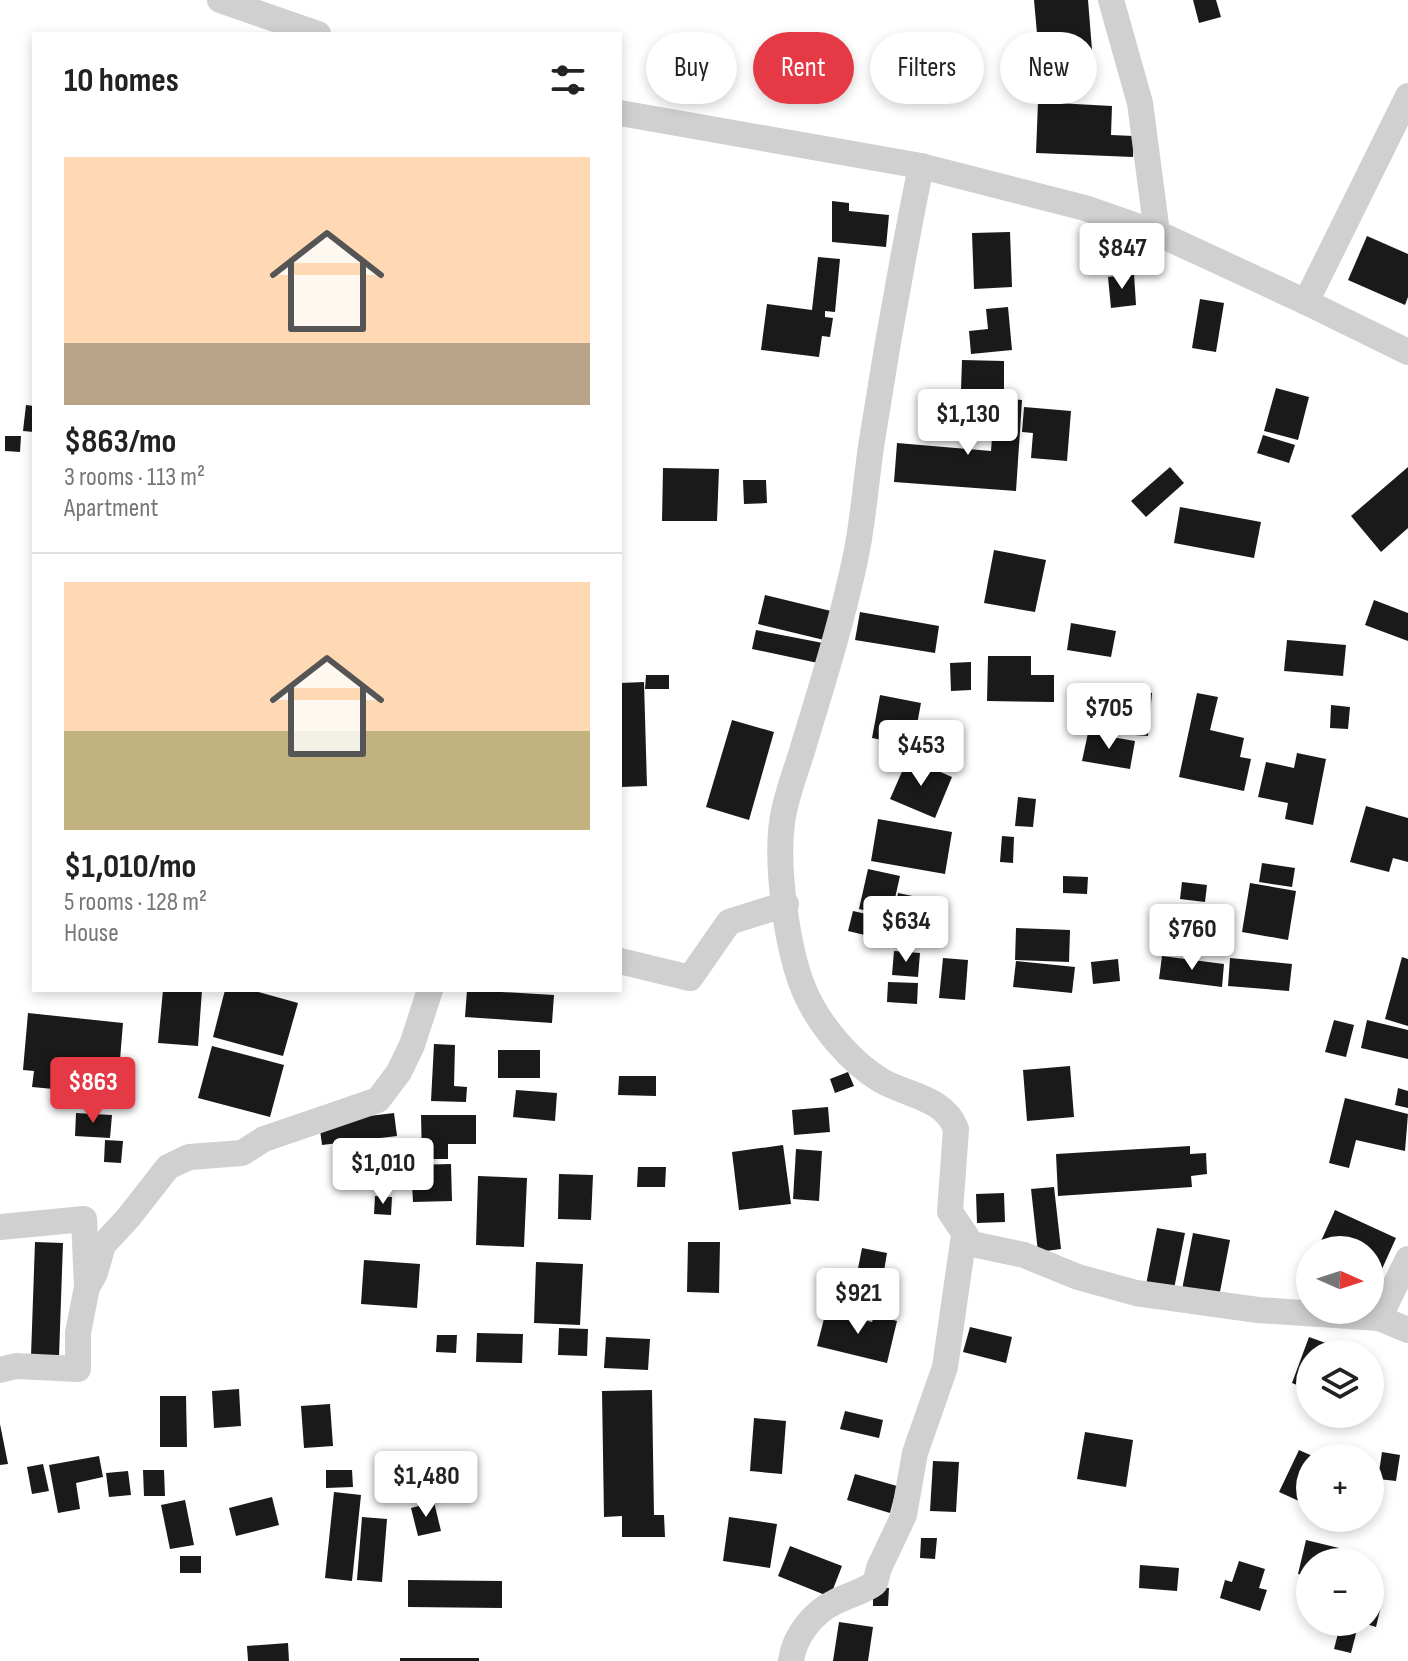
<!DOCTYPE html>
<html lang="en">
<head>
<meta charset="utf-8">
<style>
  body { margin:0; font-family:"Sofia Sans Condensed",sans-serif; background:#f2f2f2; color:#222; height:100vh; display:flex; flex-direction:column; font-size:30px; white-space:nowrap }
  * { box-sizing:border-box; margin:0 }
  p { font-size:26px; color:#767676 }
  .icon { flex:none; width:44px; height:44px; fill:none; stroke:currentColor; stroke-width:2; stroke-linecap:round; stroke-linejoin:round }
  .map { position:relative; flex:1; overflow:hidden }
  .details { position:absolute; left:32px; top:32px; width:590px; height:960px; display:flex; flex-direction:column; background:#fff; border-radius:0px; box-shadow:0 4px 12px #0003 }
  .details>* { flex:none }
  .top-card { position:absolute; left:646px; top:32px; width:642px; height:72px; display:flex; gap:16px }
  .needle { width:52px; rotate:93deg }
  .buttons { position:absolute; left:1296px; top:1236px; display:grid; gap:16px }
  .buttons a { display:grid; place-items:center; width:88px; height:88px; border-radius:50%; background:#fff; box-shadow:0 4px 12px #0003; font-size:40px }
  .price { position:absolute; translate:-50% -68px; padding:0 18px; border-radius:8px; background:#fff; color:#222; font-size:26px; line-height:52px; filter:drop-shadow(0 2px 4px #0008) }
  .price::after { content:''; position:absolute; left:50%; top:48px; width:24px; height:18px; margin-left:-12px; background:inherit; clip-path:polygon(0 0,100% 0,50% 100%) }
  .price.current { background:#e63946; color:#fff }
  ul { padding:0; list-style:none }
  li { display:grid; align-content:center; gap:16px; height:424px; padding:0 32px }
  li+li { border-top:2px solid #e0e0e0 }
  li span { display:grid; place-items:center; height:248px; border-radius:0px; color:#555 }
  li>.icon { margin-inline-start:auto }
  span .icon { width:144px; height:144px; fill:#fffc; stroke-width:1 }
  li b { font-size:34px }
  h2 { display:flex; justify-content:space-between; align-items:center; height:96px; padding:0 32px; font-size:34px }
  .chip { padding:0 28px; border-radius:36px; background:#fff; box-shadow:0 4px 12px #0003; font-size:28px; line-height:72px }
  .chip.current { background:#e63946; color:#fff }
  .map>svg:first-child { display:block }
</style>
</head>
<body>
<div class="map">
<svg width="1408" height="1661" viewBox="0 0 1408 1661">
  <rect width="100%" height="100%" fill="#fff"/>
  <g fill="#1a1a1a">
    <polygon points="1034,0 1088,0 1093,62 1040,67"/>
    <polygon points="1193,0 1216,0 1221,17 1199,23"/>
    <polygon points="1038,102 1112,106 1111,135 1134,136 1133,157 1036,153"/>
    <polygon points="832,201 849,203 849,211 889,215 886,247 832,242"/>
    <polygon points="1010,232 1012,287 974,289 972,233"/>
    <polygon points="1367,236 1408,254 1408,297 1405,305 1348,280"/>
    <polygon points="818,257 840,259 835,312 825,311 825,317 833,318 830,337 822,336 819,357 761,350 767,304 812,310"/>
    <polygon points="1134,274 1136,305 1111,308 1108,277"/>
    <polygon points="1200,299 1224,303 1216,352 1192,348"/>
    <polygon points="1008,307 1012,350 971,354 969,331 988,329 986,309"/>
    <polygon points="962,360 1004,361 1004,390 961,390"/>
    <polygon points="1276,388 1309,397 1298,440 1264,431"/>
    <polygon points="995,398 1022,400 1016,491 894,482 897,443 991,451"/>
    <polygon points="26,405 34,406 34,432 23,431"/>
    <polygon points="1024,407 1071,411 1067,461 1031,458 1033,433 1022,432"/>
    <polygon points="1263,435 1295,445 1289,463 1257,453"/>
    <polygon points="5,436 21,436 20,452 5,451"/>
    <polygon points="1170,467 1184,483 1146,517 1131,501"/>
    <polygon points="1408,467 1408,528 1381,552 1351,516"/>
    <polygon points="663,468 719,469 717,521 662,521"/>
    <polygon points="743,480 766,480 767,503 744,504"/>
    <polygon points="1180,507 1261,522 1254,558 1174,543"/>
    <polygon points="994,550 1046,560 1035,612 984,603"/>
    <polygon points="765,595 831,611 824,640 758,624"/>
    <polygon points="1374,600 1408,613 1408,641 1365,625"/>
    <polygon points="860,612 939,626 935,653 855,640"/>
    <polygon points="1071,623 1116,631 1111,657 1067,650"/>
    <polygon points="756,630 823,643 818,663 752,649"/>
    <polygon points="1287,640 1346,645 1343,676 1284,671"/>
    <polygon points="988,656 1031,656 1031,675 1054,675 1054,702 987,701"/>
    <polygon points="971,662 971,690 951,691 950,663"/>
    <polygon points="646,675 669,675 669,689 645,689"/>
    <polygon points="644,682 647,786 621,787 620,683"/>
    <polygon points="1097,688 1152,693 1148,736 1094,732"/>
    <polygon points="1197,693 1218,697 1210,730 1244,738 1240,757 1251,759 1244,791 1179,777"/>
    <polygon points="880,695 921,703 913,746 872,738"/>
    <polygon points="1331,705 1350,707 1348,729 1330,728"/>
    <polygon points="732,720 774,732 749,820 706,807"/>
    <polygon points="1088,733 1135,741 1130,769 1082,761"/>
    <polygon points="1297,753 1326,759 1313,825 1285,819 1288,803 1258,797 1266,762 1294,768"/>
    <polygon points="908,758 952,777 935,818 890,799"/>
    <polygon points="1018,797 1036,799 1033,827 1015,826"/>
    <polygon points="1366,806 1408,818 1408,862 1393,858 1389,872 1350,862"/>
    <polygon points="878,819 952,832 945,874 871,861"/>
    <polygon points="1002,836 1014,837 1013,863 1000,862"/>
    <polygon points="1262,863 1295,868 1292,887 1259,882"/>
    <polygon points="868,869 900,876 891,916 859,909"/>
    <polygon points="1063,876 1088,877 1087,894 1063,893"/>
    <polygon points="1182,882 1207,885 1205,902 1180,899"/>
    <polygon points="1250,883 1296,891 1288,940 1242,932"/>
    <polygon points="898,893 927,899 922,921 894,915"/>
    <polygon points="853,911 924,927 919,948 848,931"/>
    <polygon points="1016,928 1070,930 1069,962 1015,960"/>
    <polygon points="894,951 920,953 918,977 892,975"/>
    <polygon points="1162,956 1224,964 1222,987 1159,979"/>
    <polygon points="1402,957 1408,959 1408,1026 1385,1019"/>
    <polygon points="943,958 968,960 965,1000 939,998"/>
    <polygon points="1230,958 1292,964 1289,991 1228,986"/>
    <polygon points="1118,959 1120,981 1093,984 1091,962"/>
    <polygon points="1016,961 1075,967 1072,993 1013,987"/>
    <polygon points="888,982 918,983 917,1004 887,1002"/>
    <polygon points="163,990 202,990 198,1046 158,1043"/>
    <polygon points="225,990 251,990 298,1003 283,1056 213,1037"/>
    <polygon points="467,990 554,995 552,1023 465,1017"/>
    <polygon points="28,1013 123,1023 119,1072 78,1068 75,1091 32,1087 34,1071 23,1070"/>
    <polygon points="1334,1020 1354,1025 1346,1057 1325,1052"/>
    <polygon points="1367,1020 1408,1030 1408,1059 1361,1048"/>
    <polygon points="434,1044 455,1045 454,1086 467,1087 466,1102 431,1101"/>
    <polygon points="212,1046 284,1065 270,1117 198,1098"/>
    <rect x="498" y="1050" width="42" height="28"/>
    <polygon points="1070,1066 1074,1117 1027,1121 1023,1070"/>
    <polygon points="848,1072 854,1086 835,1093 830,1079"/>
    <polygon points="619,1076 656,1076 656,1096 618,1095"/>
    <polygon points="1398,1088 1408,1091 1408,1108 1395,1105"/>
    <polygon points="516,1090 557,1093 555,1121 513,1117"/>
    <polygon points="1345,1098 1408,1114 1405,1151 1356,1140 1349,1168 1329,1163"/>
    <polygon points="828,1107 830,1132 794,1135 792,1110"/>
    <polygon points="76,1113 112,1115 110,1138 75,1136"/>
    <polygon points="394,1113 397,1136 322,1145 319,1122"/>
    <polygon points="421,1115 476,1115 476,1144 448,1144 448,1159 422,1159"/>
    <polygon points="105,1140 123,1141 121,1163 104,1162"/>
    <polygon points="783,1145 791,1204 739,1210 732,1152"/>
    <polygon points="1190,1146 1190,1154 1206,1153 1207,1174 1191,1176 1192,1187 1058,1196 1056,1154"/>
    <polygon points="367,1147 397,1149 396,1168 366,1167"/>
    <polygon points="796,1149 822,1151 819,1201 793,1199"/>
    <polygon points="451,1164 452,1201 413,1202 411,1165"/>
    <polygon points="638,1167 666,1167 665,1187 637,1187"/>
    <polygon points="559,1174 593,1175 591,1220 558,1219"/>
    <polygon points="478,1176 527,1178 524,1247 476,1245"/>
    <polygon points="1054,1187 1061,1249 1038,1252 1031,1189"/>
    <polygon points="1004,1193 1005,1222 977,1223 976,1194"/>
    <polygon points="375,1196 392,1197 391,1215 374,1214"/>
    <polygon points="1335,1210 1396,1238 1377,1280 1370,1277 1370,1250 1317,1250"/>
    <polygon points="1157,1228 1185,1233 1173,1294 1145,1290"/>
    <polygon points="1193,1233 1230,1240 1218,1302 1181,1295"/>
    <polygon points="35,1242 63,1243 59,1357 31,1356"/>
    <polygon points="688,1242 720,1242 719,1293 687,1292"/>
    <polygon points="862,1248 887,1253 881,1289 855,1284"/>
    <polygon points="364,1260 420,1264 417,1308 361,1304"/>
    <polygon points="536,1262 583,1264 580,1325 534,1323"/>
    <polygon points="826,1311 872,1322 874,1315 897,1321 887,1363 817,1346"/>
    <polygon points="970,1327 1012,1337 1006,1363 963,1352"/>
    <polygon points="559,1328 588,1329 587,1356 558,1355"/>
    <polygon points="477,1333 523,1334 522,1363 476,1362"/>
    <polygon points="437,1335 457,1335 456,1353 436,1352"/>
    <polygon points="606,1337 650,1339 648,1370 604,1368"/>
    <polygon points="1309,1337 1334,1346 1331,1354 1310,1354 1310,1390 1292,1383"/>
    <polygon points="239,1389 241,1426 214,1428 212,1391"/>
    <polygon points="652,1390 654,1515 664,1515 665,1537 622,1537 622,1516 604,1517 602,1391"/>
    <polygon points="160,1396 186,1396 187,1447 160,1447"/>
    <polygon points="330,1404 333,1446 304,1448 301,1406"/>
    <polygon points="845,1411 883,1420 879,1438 840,1429"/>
    <polygon points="754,1418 786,1421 782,1474 750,1471"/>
    <polygon points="0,1424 8,1464 0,1465"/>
    <polygon points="1085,1432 1133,1440 1126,1487 1077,1479"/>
    <polygon points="1299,1450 1317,1458 1310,1458 1310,1506 1279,1492"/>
    <polygon points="1382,1452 1400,1455 1396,1481 1378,1479"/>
    <polygon points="99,1456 103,1477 76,1483 80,1509 58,1513 49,1465"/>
    <polygon points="933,1461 959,1462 956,1512 930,1511"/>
    <polygon points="43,1464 49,1491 32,1494 27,1467"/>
    <polygon points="143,1470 164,1470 165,1496 144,1496"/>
    <polygon points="326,1470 352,1470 353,1487 326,1488"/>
    <polygon points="128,1471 131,1495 109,1497 106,1473"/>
    <polygon points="855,1474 897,1486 890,1513 847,1500"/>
    <polygon points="334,1492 361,1495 352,1581 325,1578"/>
    <polygon points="272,1497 279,1525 236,1536 229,1508"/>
    <polygon points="185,1500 194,1545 170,1549 161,1505"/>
    <polygon points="434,1502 441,1531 418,1536 411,1508"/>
    <polygon points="362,1517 387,1519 382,1582 357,1580"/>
    <polygon points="729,1517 777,1524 770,1568 723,1561"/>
    <polygon points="921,1538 937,1538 935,1559 920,1558"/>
    <polygon points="1306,1540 1343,1549 1340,1562 1310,1562 1310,1577 1298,1574"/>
    <polygon points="790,1546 842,1566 830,1597 778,1576"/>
    <rect x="180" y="1556" width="21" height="17"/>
    <polygon points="1239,1561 1265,1569 1259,1588 1267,1590 1260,1611 1220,1598 1225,1580 1232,1582"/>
    <polygon points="1140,1565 1179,1568 1177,1591 1139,1588"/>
    <polygon points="408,1580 502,1581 502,1608 408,1607"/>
    <polygon points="873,1587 889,1588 888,1606 873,1606"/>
    <polygon points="1370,1599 1382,1602 1376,1627 1363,1623 1370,1622"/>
    <polygon points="839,1622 873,1627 868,1661 833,1661"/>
    <polygon points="1341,1622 1359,1622 1351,1653 1334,1649"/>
    <polygon points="288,1643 289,1661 248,1661 247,1646"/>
    <rect x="400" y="1658" width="79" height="3"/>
  </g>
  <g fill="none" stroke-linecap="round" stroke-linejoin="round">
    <g stroke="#d0d0d0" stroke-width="26">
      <polyline points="220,0 318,34"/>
      <polyline points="1111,0 1140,103 1157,233"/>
      <polyline points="620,113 921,166 1085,208 1157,233 1306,302 1408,352"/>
      <polyline points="1306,302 1408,96"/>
      <polyline points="620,961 690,978 729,922 786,904"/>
      <polyline points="0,1227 84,1219 87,1287 78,1333 78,1369 16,1366 0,1370"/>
      <polyline points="963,1242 1024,1255 1078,1277 1136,1293 1258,1310 1379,1318 1408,1330"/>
      <polyline points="87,1287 95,1273 103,1245 128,1218 168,1167 189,1157 242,1153 264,1139 378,1100 399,1072 412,1045 430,990"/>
      <polyline points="1379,1318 1408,1259"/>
      <path d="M791,1661C794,1637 812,1613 835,1602C848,1595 863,1592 875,1583L879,1568L904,1515L915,1453L945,1367L963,1242L967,1237L950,1212L956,1129C945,1098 907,1095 882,1081C850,1062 819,1025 804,990C787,949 776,867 782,823C785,796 798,767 805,741C823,682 842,621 855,560C864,519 866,476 873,434C887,344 903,255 921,166"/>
    </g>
  </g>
</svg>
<div class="buttons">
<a><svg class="needle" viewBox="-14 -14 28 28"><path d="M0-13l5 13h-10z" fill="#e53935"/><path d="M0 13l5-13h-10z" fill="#767676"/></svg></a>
<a><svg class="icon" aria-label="layers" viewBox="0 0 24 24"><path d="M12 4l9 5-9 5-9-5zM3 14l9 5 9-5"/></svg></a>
<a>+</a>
<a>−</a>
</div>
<b class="price" style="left:1122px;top:291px">$847</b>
<b class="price" style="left:968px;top:457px">$1,130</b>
<b class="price" style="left:1109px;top:751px">$705</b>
<b class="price" style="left:921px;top:788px">$453</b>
<b class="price" style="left:906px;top:964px">$634</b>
<b class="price" style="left:1192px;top:972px">$760</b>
<b class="price current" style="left:93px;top:1125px">$863</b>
<b class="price" style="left:383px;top:1206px">$1,010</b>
<b class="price" style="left:858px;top:1336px">$921</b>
<b class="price" style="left:426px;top:1519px">$1,480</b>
<div class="top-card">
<a class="chip">Buy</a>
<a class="chip current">Rent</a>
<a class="chip">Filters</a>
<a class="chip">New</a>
</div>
<section class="details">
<h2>10 homes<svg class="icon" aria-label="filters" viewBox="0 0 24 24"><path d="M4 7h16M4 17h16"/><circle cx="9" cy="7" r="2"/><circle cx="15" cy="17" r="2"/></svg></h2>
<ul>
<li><span style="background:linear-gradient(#ffd9b3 75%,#b9a48a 0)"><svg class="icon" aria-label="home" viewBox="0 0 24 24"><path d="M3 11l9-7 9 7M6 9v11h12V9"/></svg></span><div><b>$863/mo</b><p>3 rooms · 113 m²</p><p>Apartment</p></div></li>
<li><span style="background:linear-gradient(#ffd9b3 60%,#c2b280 0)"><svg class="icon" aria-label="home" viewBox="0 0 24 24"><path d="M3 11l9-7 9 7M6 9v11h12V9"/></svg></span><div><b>$1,010/mo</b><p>5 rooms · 128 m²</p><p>House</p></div></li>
</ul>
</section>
</div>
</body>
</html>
